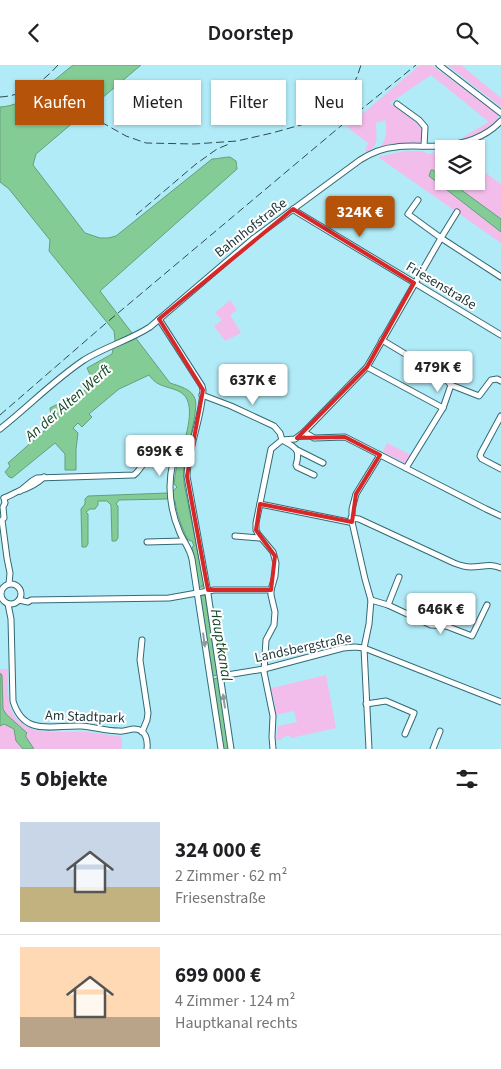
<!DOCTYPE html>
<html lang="de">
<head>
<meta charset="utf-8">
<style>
  body { margin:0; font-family:"Source Sans 3",sans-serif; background:#f2f2f2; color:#202124; height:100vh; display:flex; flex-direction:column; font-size:19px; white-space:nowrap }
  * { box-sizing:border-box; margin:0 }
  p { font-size:16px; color:#757577 }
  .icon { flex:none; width:28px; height:28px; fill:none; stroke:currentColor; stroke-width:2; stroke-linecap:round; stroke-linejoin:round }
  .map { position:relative; height:684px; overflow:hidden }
  .sheet { display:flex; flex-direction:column; background:#fff; flex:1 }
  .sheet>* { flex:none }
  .guide { position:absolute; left:15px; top:15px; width:471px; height:45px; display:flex; gap:10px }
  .tools { position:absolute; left:435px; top:75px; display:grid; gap:10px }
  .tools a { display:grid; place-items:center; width:50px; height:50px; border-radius:0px; background:#fff; box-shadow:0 1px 4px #0004; font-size:25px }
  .price { position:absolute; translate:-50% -42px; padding:0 11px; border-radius:5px; background:#fff; color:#222; font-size:16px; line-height:32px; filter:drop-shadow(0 1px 2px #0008) }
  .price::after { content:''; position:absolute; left:50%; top:30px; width:15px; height:11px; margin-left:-8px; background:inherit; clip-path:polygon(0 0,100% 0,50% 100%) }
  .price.current { background:#b45309; color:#fff }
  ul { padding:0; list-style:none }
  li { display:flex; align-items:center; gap:15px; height:125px; padding:0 20px }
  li+li { border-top:1px solid #e0e0e0 }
  li span { display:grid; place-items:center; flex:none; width:140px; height:100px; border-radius:0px; color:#555 }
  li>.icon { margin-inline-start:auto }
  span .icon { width:60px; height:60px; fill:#fffc; stroke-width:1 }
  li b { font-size:21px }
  h2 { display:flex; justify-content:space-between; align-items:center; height:60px; padding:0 20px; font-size:21px }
  .pill { padding:0 18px; border-radius:0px; background:#fff; box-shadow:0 1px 4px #0004; font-size:18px; line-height:45px }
  .pill.current { background:#b45309; color:#fff }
  header { display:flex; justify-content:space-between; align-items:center; height:65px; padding:0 20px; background:#fff; font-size:22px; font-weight:600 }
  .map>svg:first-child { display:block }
</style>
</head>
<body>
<header><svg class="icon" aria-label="back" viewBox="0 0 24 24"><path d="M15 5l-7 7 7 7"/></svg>Doorstep<svg class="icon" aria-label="search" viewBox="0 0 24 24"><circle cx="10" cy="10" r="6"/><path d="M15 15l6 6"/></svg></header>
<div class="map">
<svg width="501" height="684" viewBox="0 0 501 684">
  <rect width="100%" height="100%" fill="#b1ebf7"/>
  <g fill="#f3bdeb">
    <path d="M420,0H431L495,46L498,50V55C488,66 478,70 465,75L463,72L489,57L431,10L390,38L424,63L423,73L421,77L416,79H396L379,83C387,74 387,67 385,55L376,58C376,69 380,83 366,87L365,85L368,78L347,62Z"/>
    <polygon points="447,0 461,0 501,33 501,42"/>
    <polygon points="444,85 444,113 433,105 429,111 501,167 501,178 378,92 405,86 423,86 428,89"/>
    <polygon points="476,101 501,119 501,154 449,116 476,116"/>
    <polygon points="230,235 237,245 230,250 241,268 225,276 214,261 222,255 215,248"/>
    <polygon points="387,378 411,390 406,399 383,387"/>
    <path d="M0,604H8C8,618 6,638 14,650C30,674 63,665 87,667C99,668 110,670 122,672V684H0Z"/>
    <polygon points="326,610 336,663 291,673 289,670 281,673 282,675 279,675 276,674 278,661 297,657 294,646 275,650 273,641 275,640 272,628 269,628 268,624"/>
  </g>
  <g fill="#84cc96" stroke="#659f7a">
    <path d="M73,0H141L36,89L33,100L85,168L100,173H108L116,171L212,94C218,94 224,92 230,92L236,96L237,104L100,226L170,318C179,321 192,324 195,334C199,345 186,385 184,399C183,405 184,412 184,418L204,519H203V522H199L198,520L192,482L194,481L192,476L188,475C182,463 177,450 175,436L173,435L172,427L177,422L174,419C175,411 176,403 178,396C183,380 198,342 183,329C176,323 165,323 157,318C154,316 151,313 149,310L119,324L89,349L92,352L82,362L78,358L73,363L78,368L76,384V405H65V389L55,378L12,413L9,412L5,407L10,401L8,398L52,359L50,343L95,320L87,303L112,289L115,275L114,266L49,186L50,175L9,124L0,117V42C26,41 53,16 73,0Z"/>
    <polygon points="431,105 433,105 444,113 444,116 449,116 501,154 501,167 429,111"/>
    <polygon points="168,428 168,433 167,434 119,435 116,439 118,441 118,473 116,476 112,476 111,440 107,436 98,436 98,440 95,444 90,444 86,447 88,449 88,479 86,482 82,482 81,444 85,439 85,434 88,431"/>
    <polygon points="205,530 217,607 218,610 213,611 200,531"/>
    <polygon points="0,608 2,610 3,644 6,649 27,668 26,669 26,672 34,684 23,684 16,676 14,664 4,659 0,661"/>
    <polygon points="218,613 229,684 223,684 213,614"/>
  </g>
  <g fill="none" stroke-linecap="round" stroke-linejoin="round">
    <defs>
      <g id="minor">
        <polyline points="439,0 501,48"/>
        <polyline points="397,39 419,55 425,62 424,81"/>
        <polyline points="418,135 408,149 441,173 501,212"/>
        <polyline points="293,144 297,147 501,270"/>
        <path d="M159,254L202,321L203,325C202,354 188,382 187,411L207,522L231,684"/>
        <polyline points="382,275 445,313 451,320 443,343 406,403"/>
        <polyline points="367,302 443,343"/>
        <polyline points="451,320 479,331 491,315 497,314 501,316"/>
        <path d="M202,330L231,341L274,361L280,368L282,375C295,382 301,384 296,400L297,402L314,410"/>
        <polyline points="501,351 481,388 480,391 482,394 501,404"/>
        <path d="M0,364C28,342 54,315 84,295C105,282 130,275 150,262L254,173L360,95C371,88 383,83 396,82C410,80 424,82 438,81C461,80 485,73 501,56"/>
        <polyline points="304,367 314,373 345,372 486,444 501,451"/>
        <polyline points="282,375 295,374 304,367 367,302 441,173 457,147"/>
        <polyline points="297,385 323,398"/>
        <path d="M20,426L32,416L37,413L134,410C140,406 140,401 145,398C150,394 167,395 173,397C167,422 170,445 180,468C184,477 190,484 192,494L221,684"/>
        <polyline points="4,433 5,438 3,442 4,453 2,455 7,493 10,508 9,519"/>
        <path d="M4,433C10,431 14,428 19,426C29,423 37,419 44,412"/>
        <polyline points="260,439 349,457 352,457"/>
        <path d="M351,453L359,454L454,498C459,500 465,502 471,502C482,502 490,498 501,503"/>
        <polyline points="235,471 259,473"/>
        <polyline points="147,477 184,476"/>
        <circle cx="11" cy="529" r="10"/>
        <polyline points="19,535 28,537 31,535 169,533 214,525 271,525"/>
        <polyline points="371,535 388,540 431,560 446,561 472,571 487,540"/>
        <path d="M8,539L11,554L13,636C24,672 52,660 81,661C94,662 106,666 119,666C124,667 129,664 134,664C146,664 148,675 147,684"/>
        <polyline points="388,540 399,512"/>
        <polyline points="446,561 456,540"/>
        <polyline points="142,575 140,595 148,648 147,655 142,667"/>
        <polyline points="221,611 264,604 343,583 355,582 364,583 501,637"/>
        <polyline points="366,639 386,636 414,648 405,669"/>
        <polyline points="273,684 272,672 273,651 264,607 266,575 274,560 275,547 271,530 271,525 275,511 276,498 273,487 258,469 256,465 256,458 271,384 282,375"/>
        <polyline points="369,684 364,583 369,559 371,535 365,514 352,457 352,444 356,429 380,390"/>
        <polyline points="433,684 440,666"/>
      </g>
    </defs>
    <use href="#minor" stroke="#326a75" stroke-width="7"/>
    <use href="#minor" stroke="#fff" stroke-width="5"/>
    <g stroke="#2f4b50" stroke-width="1" stroke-dasharray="8 4" stroke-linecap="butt">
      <path d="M0,32C23,31 43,17 58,0"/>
      <polyline points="101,57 126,71 146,78 194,79 237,76 272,68 315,56 329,48 340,39 349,28 357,12 361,0"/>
      <polyline points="136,150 196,99 217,84 229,79"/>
      <polyline points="0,350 105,259 342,60 416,0"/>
    </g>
  </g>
  <defs><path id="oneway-solid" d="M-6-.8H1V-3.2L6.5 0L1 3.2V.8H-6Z" transform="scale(1.25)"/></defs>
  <g fill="#8e9a9c">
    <use href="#oneway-solid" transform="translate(204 575) rotate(82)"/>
    <use href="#oneway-solid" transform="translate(224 636) rotate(-98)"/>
  </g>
  <path fill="none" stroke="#d62828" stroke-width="4" stroke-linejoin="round" d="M293,144L414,218L367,302L297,373L345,372L380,390L356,429L352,457L260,439L256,465L275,491L271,525H208L187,411L203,325L159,254Z"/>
  <g text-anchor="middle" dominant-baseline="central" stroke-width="4" stroke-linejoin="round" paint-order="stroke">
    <g font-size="14" fill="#1d3539" stroke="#fff">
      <text transform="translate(251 163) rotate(-38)">Bahnhofstraße</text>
      <text transform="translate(441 221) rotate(31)">Friesenstraße</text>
      <text transform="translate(303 583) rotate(-12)">Landsbergstraße</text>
      <text transform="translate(85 652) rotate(2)">Am Stadtpark</text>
    </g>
    <g font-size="15" font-style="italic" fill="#114624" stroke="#fff">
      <text transform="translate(68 338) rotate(-41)">An der Alten Werft</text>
      <text transform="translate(221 580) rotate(81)">Hauptkanal</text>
    </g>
  </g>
</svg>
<div class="tools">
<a><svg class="icon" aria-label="layers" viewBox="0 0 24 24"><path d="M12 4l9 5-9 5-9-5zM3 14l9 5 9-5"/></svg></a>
</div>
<b class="price current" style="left:360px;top:173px">324K €</b>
<b class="price" style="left:438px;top:328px">479K €</b>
<b class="price" style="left:253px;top:341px">637K €</b>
<b class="price" style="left:160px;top:412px">699K €</b>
<b class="price" style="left:441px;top:570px">646K €</b>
<div class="guide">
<a class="pill current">Kaufen</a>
<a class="pill">Mieten</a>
<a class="pill">Filter</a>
<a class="pill">Neu</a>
</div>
</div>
<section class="sheet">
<h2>5 Objekte<svg class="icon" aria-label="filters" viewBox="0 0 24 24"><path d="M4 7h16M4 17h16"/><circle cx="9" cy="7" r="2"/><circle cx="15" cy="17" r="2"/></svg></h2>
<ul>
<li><span style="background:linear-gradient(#c9d6e8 65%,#c2b280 0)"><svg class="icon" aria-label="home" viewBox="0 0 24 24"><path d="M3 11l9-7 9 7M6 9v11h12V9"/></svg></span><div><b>324 000 €</b><p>2 Zimmer · 62 m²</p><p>Friesenstraße</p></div></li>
<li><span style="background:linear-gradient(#ffd9b3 70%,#b9a48a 0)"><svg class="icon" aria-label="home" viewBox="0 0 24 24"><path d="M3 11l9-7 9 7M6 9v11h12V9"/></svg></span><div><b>699 000 €</b><p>4 Zimmer · 124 m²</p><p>Hauptkanal rechts</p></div></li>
</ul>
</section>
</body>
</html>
